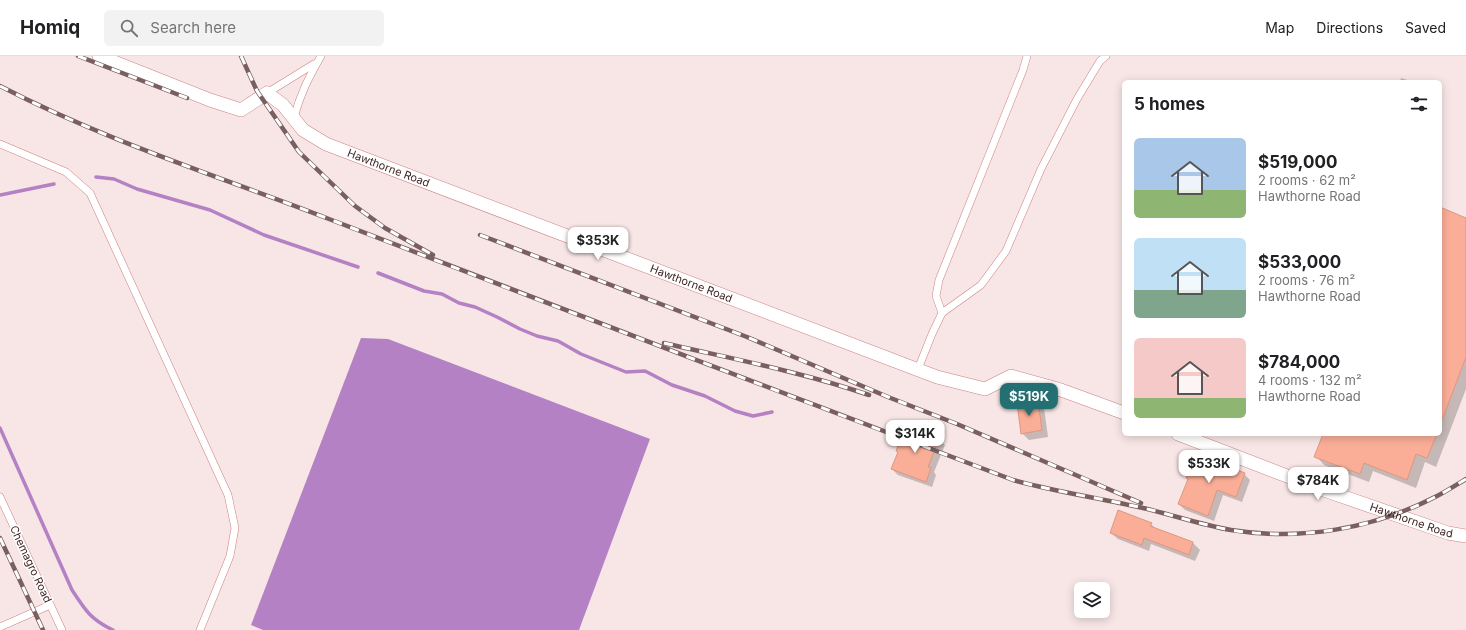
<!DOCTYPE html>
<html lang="en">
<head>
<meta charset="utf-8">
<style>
  body { margin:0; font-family:Inter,sans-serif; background:#f2f2f2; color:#202124; height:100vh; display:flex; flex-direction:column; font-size:15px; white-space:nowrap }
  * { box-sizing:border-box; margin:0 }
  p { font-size:13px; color:#757577 }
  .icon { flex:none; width:22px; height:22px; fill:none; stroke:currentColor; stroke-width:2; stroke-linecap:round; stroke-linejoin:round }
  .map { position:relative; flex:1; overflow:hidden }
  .side { position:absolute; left:1122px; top:24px; width:320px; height:356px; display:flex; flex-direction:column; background:#fff; border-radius:6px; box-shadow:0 2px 10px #0003 }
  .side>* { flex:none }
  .fabs { position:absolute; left:1074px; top:526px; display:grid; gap:8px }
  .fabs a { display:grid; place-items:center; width:36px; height:36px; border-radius:6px; background:#fff; box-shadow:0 2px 10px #0003; font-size:20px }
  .price { position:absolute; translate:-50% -34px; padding:0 9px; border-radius:8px; background:#fff; color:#222; font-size:13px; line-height:26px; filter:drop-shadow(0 1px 2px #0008) }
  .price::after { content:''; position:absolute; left:50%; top:24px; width:12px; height:9px; margin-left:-6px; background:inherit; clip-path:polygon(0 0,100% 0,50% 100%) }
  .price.selected { background:#236f71; color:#fff }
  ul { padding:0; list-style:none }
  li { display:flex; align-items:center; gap:12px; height:100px; padding:0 12px }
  li span { display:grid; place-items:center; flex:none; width:112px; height:80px; border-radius:6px; color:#555 }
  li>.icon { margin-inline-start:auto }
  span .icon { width:48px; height:48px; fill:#fffc; stroke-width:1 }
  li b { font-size:17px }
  h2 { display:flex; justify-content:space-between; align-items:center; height:48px; padding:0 12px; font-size:17px }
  header { display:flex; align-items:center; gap:24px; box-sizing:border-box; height:56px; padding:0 20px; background:#fff; border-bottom:1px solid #e0e0e0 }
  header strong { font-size:19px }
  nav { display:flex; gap:22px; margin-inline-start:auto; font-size:14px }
  .search { width:280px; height:36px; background:#f2f2f2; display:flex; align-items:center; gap:10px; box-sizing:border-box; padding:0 14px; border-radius:6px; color:#757577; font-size:15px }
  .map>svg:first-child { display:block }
</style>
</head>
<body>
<header>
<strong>Homiq</strong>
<div class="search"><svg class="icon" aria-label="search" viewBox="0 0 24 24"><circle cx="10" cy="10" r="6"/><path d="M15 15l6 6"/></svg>Search here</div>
<nav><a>Map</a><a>Directions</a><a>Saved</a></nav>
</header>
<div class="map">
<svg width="1466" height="574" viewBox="0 0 1466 574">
  <rect width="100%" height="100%" fill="#f7e6e5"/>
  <polygon fill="#b481c4" points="361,282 388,283 650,383 579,574 263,574 251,569"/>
  <g fill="#0003">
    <polygon points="1401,22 1413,26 1400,26"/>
    <polygon points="1440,152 1466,163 1466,333 1436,411 1425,406 1416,432 1373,415 1369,426 1324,409 1316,400 1324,378 1440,378"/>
    <polygon points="1037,345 1044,352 1048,381 1029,384 1022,377"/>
    <polygon points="907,370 939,383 945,389 934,416 936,419 932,431 898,419 892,413"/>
    <polygon points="1244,418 1250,424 1242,446 1223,439 1214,465 1185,454 1179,448"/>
    <polygon points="1151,468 1157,474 1193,487 1200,494 1195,505 1151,488 1149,495 1118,483 1111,477"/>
  </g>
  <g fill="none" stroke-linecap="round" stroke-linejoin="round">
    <g stroke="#b481c4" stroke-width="3.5">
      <polyline points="96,121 114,123 137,133 210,154 264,179 358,211"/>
      <polyline points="0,139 54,128"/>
      <polyline points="378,217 424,235 442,238 459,247 475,251 497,261 520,273 537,280 558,285 581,298 626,316 645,315 672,329 705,340 735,355 753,360 772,356"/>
      <path d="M0,372L72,534C85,554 91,564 113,574"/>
    </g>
  </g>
  <g fill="#faae97" stroke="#e0967f">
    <polygon points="1440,151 1466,162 1466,301 1441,367"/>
    <polygon points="1038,344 1042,374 1021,378 1017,347"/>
    <polygon points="906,369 939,382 928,411 931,412 926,426 891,413 898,396 896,395"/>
    <polygon points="1323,378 1437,378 1427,402 1416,398 1407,424 1364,407 1360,418 1314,401"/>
    <polygon points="1196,398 1245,417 1236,441 1217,434 1208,460 1178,448 1188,423 1186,422"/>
    <polygon points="1118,454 1152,467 1150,470 1193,486 1189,499 1144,482 1142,489 1110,477"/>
  </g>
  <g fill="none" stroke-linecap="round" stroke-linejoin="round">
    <defs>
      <g id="service">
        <polyline points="267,37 314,8"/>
        <path d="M294,62C300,38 309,21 321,0"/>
        <polyline points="0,88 66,116 90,137 228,439 235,472 230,500 200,574"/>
        <polyline points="942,257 936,240 939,224 1023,14 1027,0"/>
        <polyline points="918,313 932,278 942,257 981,229 1006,195 1041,113 1077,43 1100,5 1106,0"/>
        <polyline points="0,441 62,574"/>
        <polyline points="0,571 50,549"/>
      </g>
      <g id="minor">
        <path id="s1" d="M99,0L210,44L241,54L267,37L283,49L303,74L326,88L937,321L985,333L1011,320L1061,334L1124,357"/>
        <path id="s2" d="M1178,378L1318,432L1448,477L1466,480"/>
      </g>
    </defs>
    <use href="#service" stroke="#cd8083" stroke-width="8"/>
    <use href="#minor" stroke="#cd8083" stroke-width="14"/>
    <use href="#service" stroke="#fff" stroke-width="7"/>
    <use href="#minor" stroke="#fff" stroke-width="13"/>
    <defs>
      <g id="rail">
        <polyline points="78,0 187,42"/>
        <polyline points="241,0 257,35 299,96 355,150 385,172 433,199"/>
        <path d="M0,30C106,85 218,120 329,163C556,251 785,338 1013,424C1056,436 1100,442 1143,452C1173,459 1202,469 1231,474C1300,485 1373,473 1435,441C1445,436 1456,429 1466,423"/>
        <polyline points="480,179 747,281 888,341 957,368 1141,447"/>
        <path d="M664,287C733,303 802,316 869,339"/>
        <polyline points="0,482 43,574"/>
      </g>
    </defs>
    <use href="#rail" stroke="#795f60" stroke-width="4.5"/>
    <use href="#rail" stroke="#fff" stroke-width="3" stroke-dasharray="9" stroke-linecap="butt"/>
  </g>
  <g text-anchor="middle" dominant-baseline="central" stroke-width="3" stroke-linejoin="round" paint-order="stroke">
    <g font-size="11" fill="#3c1e1f" stroke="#fff">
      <text stroke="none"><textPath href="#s1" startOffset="329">Hawthorne Road</textPath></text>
      <text stroke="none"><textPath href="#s1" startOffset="653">Hawthorne Road</textPath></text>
      <text stroke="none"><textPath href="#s2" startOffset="249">Hawthorne Road</textPath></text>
      <text transform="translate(31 508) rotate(65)">Chemagro Road</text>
    </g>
  </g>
</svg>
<div class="fabs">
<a><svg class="icon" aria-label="layers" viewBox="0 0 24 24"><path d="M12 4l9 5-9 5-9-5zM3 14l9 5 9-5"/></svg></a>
</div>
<b class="price" style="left:598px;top:205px">$353K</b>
<b class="price selected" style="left:1029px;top:361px">$519K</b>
<b class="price" style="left:915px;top:398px">$314K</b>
<b class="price" style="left:1209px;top:428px">$533K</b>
<b class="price" style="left:1318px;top:445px">$784K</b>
<section class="side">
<h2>5 homes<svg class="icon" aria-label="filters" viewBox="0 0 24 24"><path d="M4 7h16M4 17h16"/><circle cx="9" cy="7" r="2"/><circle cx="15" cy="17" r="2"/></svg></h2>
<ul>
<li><span style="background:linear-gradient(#a9c7e8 65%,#8fb573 0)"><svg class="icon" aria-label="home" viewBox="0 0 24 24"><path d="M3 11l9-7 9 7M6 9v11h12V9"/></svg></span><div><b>$519,000</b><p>2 rooms · 62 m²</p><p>Hawthorne Road</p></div></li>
<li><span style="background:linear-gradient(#bfe0f5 65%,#7fa58c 0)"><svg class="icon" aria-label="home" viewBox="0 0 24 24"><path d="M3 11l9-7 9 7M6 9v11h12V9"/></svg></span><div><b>$533,000</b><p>2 rooms · 76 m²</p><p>Hawthorne Road</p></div></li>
<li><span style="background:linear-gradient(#f6c9c9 75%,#8fb573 0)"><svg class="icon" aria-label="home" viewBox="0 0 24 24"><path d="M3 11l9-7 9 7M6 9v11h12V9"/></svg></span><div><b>$784,000</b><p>4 rooms · 132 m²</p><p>Hawthorne Road</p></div></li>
</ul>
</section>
</div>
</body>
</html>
